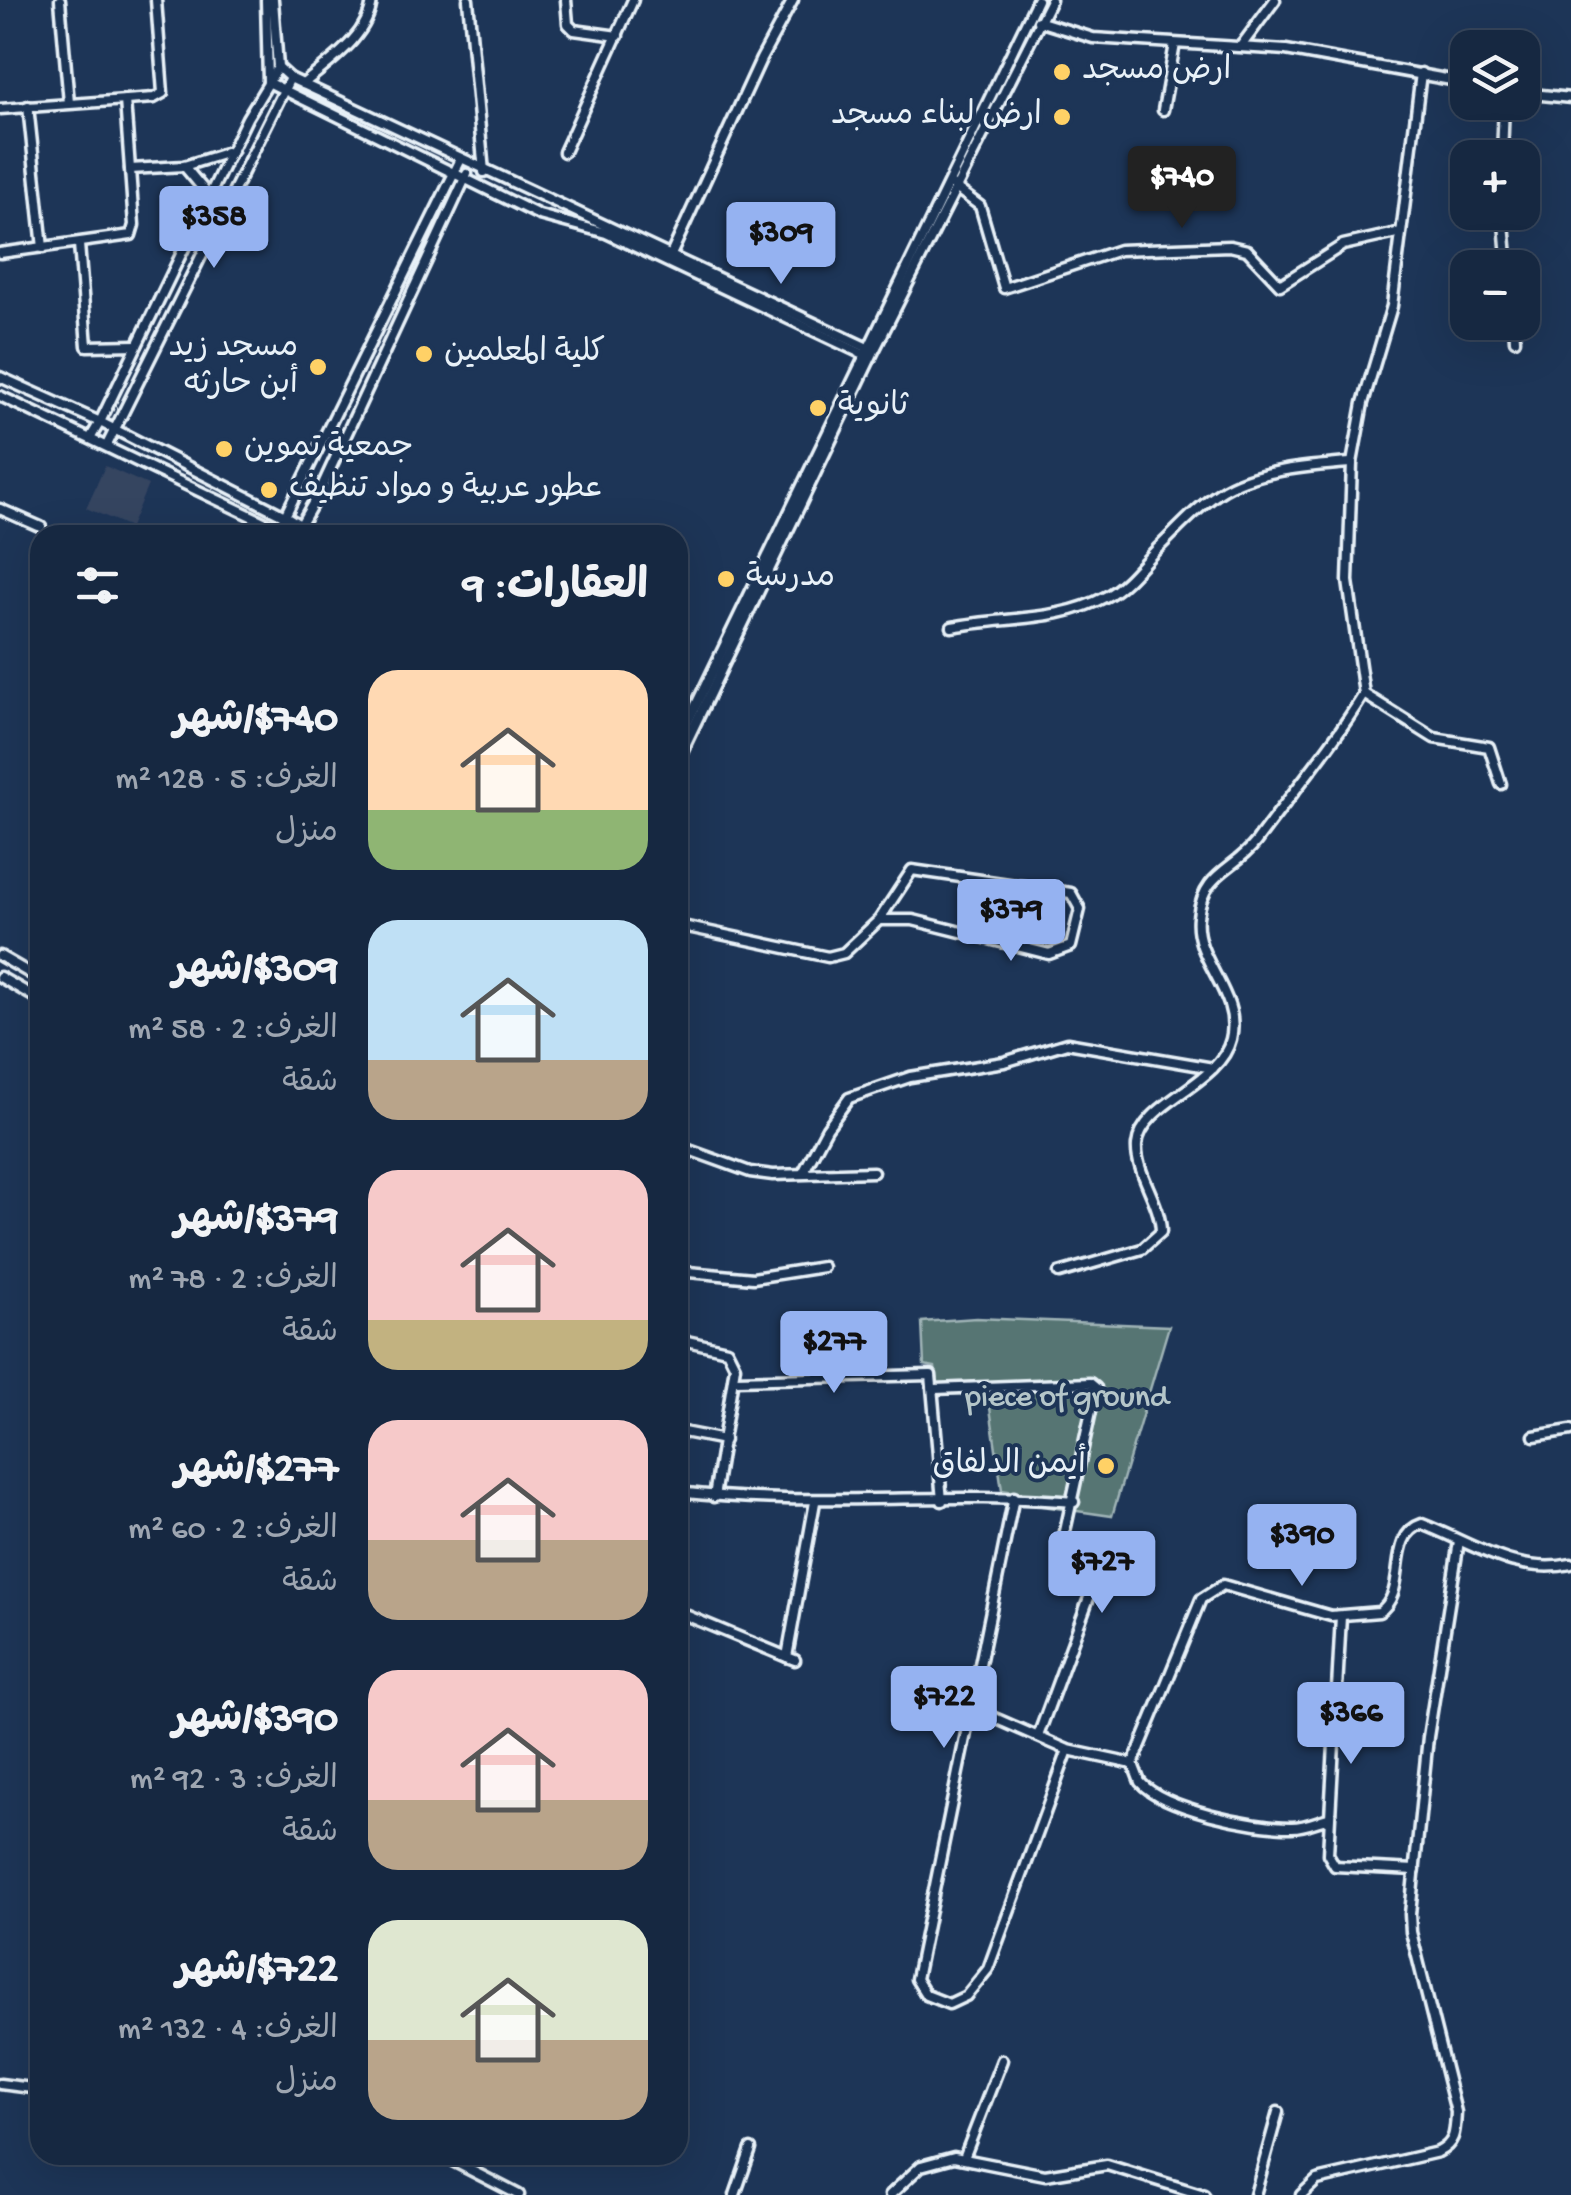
<!DOCTYPE html>
<html lang="ar">
<head>
<meta charset="utf-8">
<style>
  body { margin:0; font-family:"Gochi Hand","Playpen Sans Arabic",sans-serif; background:#23344c; color:#f1f3f6; direction:rtl; height:100vh; display:flex; flex-direction:column; font-size:38px; white-space:nowrap }
  * { box-sizing:border-box; margin:0 }
  p { font-size:32px; color:#9ea6b1 }
  .icon { flex:none; width:55px; height:55px; fill:none; stroke:currentColor; stroke-width:2; stroke-linecap:round; stroke-linejoin:round }
  .map { position:relative; flex:1; overflow:hidden; direction:ltr }
  .side { position:absolute; left:30px; top:525px; width:658px; height:1640px; display:flex; flex-direction:column; background:#162841; border-radius:30px; box-shadow:0 10px 40px #0002,0 0 0 2px #35445a; direction:rtl }
  .side>* { flex:none }
  .fabs { position:absolute; left:1450px; top:30px; display:grid; gap:20px }
  .fabs a { display:grid; place-items:center; width:90px; height:90px; border-radius:20px; background:#162841; box-shadow:0 10px 40px #0002,0 0 0 2px #35445a; font-size:50px }
  .price { position:absolute; translate:-50% -85px; padding:0 22px; border-radius:10px; background:#95b2f1; color:#111; font-size:32px; line-height:65px; filter:drop-shadow(0 2px 5px #0008) }
  .price::after { content:''; position:absolute; left:50%; top:60px; width:30px; height:22px; margin-left:-15px; background:inherit; clip-path:polygon(0 0,100% 0,50% 100%) }
  .price.active { background:#222; color:#fff }
  ul { padding:0; list-style:none }
  li { display:flex; align-items:center; gap:30px; height:250px; padding:0 40px }
  li span { display:grid; place-items:center; flex:none; width:280px; height:200px; border-radius:30px; color:#555 }
  li>.icon { margin-inline-start:auto }
  span .icon { width:120px; height:120px; fill:#fffc; stroke-width:1 }
  li b { font-size:42px }
  h2 { display:flex; justify-content:space-between; align-items:center; height:120px; padding:0 40px; font-size:42px }
  .map>svg:first-child { display:block }
</style>
</head>
<body>
<div class="map">
<svg width="1571" height="2195" viewBox="0 0 1571 2195">
  <rect width="100%" height="100%" fill="#1d3557"/>
  <filter id="ink" filterUnits="userSpaceOnUse"><feTurbulence type="fractalNoise" baseFrequency=".01" numOctaves="2"/><feDisplacementMap in="SourceGraphic" scale="20" xChannelSelector="R" yChannelSelector="G"/><feConvolveMatrix kernelMatrix="1 2 1 2 8 2 1 2 1" color-interpolation-filters="sRGB"/></filter>
  <g filter="url(#ink)">
    <polygon fill="#344461" points="105,466 148,485 130,527 86,508"/>
    <polygon fill="#567573" stroke="#9fb3b6" stroke-width="2.5" points="976,1318 1169,1326 1112,1516 1028,1504 1027,1494 1002,1490 988,1394 964,1396 962,1386 962,1394 938,1395 935,1367 924,1365 922,1322"/>
    <g fill="none" stroke-linecap="round" stroke-linejoin="round">
      <defs>
        <g id="minor">
          <polyline points="60,0 69,103"/>
          <polyline points="266,0 268,82"/>
          <polyline points="468,0 484,172"/>
          <polyline points="566,0 568,24 574,30 618,36"/>
          <polyline points="1038,21 1093,38 1286,50 1468,83"/>
          <polyline points="1241,46 1275,0"/>
          <polyline points="1421,73 1392,306 1363,403 1352,463 1348,581 1364,694 1434,738 1489,747 1501,784"/>
          <polyline points="290,78 870,349"/>
          <polyline points="268,82 539,215 606,233 867,356"/>
          <path d="M303,84C329,62 369,36 372,0"/>
          <polyline points="1522,93 1571,98"/>
          <polyline points="28,106 43,248"/>
          <polyline points="0,109 154,98 163,93 156,0"/>
          <polyline points="1163,110 1175,44"/>
          <polyline points="564,152 633,0"/>
          <polyline points="1502,158 1504,102"/>
          <polyline points="184,166 209,196"/>
          <polyline points="130,169 184,166 232,151"/>
          <polyline points="952,185 980,206 1004,288 1119,250 1230,246 1247,250 1280,285 1343,245 1401,232"/>
          <polyline points="1503,212 1508,268"/>
          <polyline points="79,244 87,346 137,345"/>
          <polyline points="0,253 131,235 134,225 125,100"/>
          <polyline points="670,257 761,59 793,0"/>
          <polyline points="1514,322 1515,340"/>
          <polyline points="0,377 100,422 247,118 278,67"/>
          <polyline points="0,396 291,535"/>
          <polyline points="91,437 100,422 285,516 460,161"/>
          <polyline points="107,445 290,78 278,67 273,0"/>
          <polyline points="0,509 41,527"/>
          <polyline points="276,535 285,516 300,525"/>
          <polyline points="295,535 320,491 467,174"/>
          <path d="M952,627C1005,616 1057,623 1107,596C1127,585 1141,565 1157,549C1177,530 1196,508 1219,493C1253,470 1311,466 1352,463"/>
          <polyline points="678,742 1037,0"/>
          <polyline points="678,760 874,351 1051,0"/>
          <polyline points="678,925 828,957 844,953 879,920 913,920 1049,954 1071,946 1080,909 1071,893 912,870 879,920"/>
          <polyline points="0,956 40,979"/>
          <polyline points="0,977 40,1000"/>
          <polyline points="678,1146 750,1172 773,1175 873,1172"/>
          <polyline points="803,1173 827,1128 849,1098 910,1077 1004,1062 1067,1043 1213,1068"/>
          <polyline points="678,1271 753,1278 823,1267"/>
          <path d="M1059,1273L1142,1249L1161,1232C1161,1202 1135,1173 1137,1145C1141,1102 1220,1085 1231,1039C1242,994 1193,960 1198,917C1203,872 1233,871 1256,842C1292,793 1332,746 1364,694"/>
          <polyline points="678,1339 727,1350 735,1366 714,1497"/>
          <polyline points="736,1380 931,1375 942,1501"/>
          <polyline points="935,1389 1090,1383 1096,1388 1061,1550 1101,1565 1038,1736"/>
          <polyline points="678,1431 724,1440"/>
          <polyline points="1534,1436 1571,1430"/>
          <path d="M678,1492C810,1508 942,1491 1074,1502"/>
          <polyline points="1014,1497 916,1979 926,1995 949,2004 966,1996 988,1969 1068,1750"/>
          <polyline points="678,1612 787,1657"/>
          <polyline points="1341,1616 1328,1854 1335,1866 1415,1870"/>
          <polyline points="795,1660 787,1657 815,1502"/>
          <polyline points="974,1709 1068,1750 1133,1764"/>
          <path d="M1329,1818C1317,1821 1303,1828 1290,1827C1254,1827 1164,1809 1140,1782L1133,1764L1201,1599L1223,1585L1331,1616L1379,1612C1410,1592 1385,1536 1422,1524C1470,1542 1516,1576 1571,1564"/>
          <polyline points="0,2084 40,2089"/>
          <polyline points="441,2155 519,2195"/>
          <polyline points="964,2158 1002,2060"/>
          <polyline points="735,2195 751,2149"/>
          <polyline points="890,2195 921,2166 954,2157 1045,2175 1107,2165 1204,2195"/>
          <polyline points="1255,2195 1278,2112"/>
          <path d="M1301,2195L1317,2180L1438,2152C1456,2143 1455,2131 1456,2112L1411,1932L1410,1914L1428,1737L1459,1541"/>
        </g>
      </defs>
      <use href="#minor" stroke="#e8f1f8" stroke-width="15"/>
      <use href="#minor" stroke="#1d3557" stroke-width="8"/>
    </g>
  </g>
  <g fill="#ffd166" stroke="#1d3557" stroke-width="4">
    <circle cx="1062" cy="72" r="10"/>
    <circle cx="1062" cy="117" r="10"/>
    <circle cx="424" cy="354" r="10"/>
    <circle cx="318" cy="367" r="10"/>
    <circle cx="818" cy="408" r="10"/>
    <circle cx="224" cy="449" r="10"/>
    <circle cx="269" cy="490" r="10"/>
    <circle cx="726" cy="579" r="10"/>
    <circle cx="1106" cy="1466" r="10"/>
  </g>
  <g text-anchor="middle" dominant-baseline="central" stroke-width="8" stroke-linejoin="round" paint-order="stroke">
    <g font-size="32" fill="#e8f1f8" stroke="#1d3557" text-anchor="start">
      <text x="1082" y="72">ارض مسجد</text>
      <text x="1042" y="117" text-anchor="end">ارض لبناء مسجد</text>
      <text x="298" y="349" text-anchor="end">مسجد زيد<tspan x="298" dy="37">أبن حارثه</tspan></text>
      <text x="444" y="354">كلية المعلمين</text>
      <text x="838" y="408">ثانوية</text>
      <text x="244" y="449">جمعية تموين</text>
      <text x="289" y="490">عطور عربية و مواد تنظيف</text>
      <text x="746" y="579">مدرسة</text>
      <text x="1086" y="1466" text-anchor="end">أيمن الدلفاق</text>
    </g>
    <g font-size="32" fill="#b5c6c9" stroke="#1d3557">
      <text x="1067" y="1399">piece of ground</text>
    </g>
  </g>
</svg>
<div class="fabs">
<a><svg class="icon" aria-label="layers" viewBox="0 0 24 24"><path d="M12 4l9 5-9 5-9-5zM3 14l9 5 9-5"/></svg></a>
<a>+</a>
<a>−</a>
</div>
<b class="price active" style="left:1182px;top:231px">$740</b>
<b class="price" style="left:214px;top:271px">$358</b>
<b class="price" style="left:781px;top:287px">$309</b>
<b class="price" style="left:1011px;top:964px">$379</b>
<b class="price" style="left:834px;top:1396px">$277</b>
<b class="price" style="left:1302px;top:1589px">$390</b>
<b class="price" style="left:1102px;top:1616px">$727</b>
<b class="price" style="left:944px;top:1751px">$722</b>
<b class="price" style="left:1351px;top:1767px">$366</b>
<section class="side">
<h2>العقارات: 9<svg class="icon" aria-label="filters" viewBox="0 0 24 24"><path d="M4 7h16M4 17h16"/><circle cx="9" cy="7" r="2"/><circle cx="15" cy="17" r="2"/></svg></h2>
<ul>
<li><span style="background:linear-gradient(#ffd9b3 70%,#8fb573 0)"><svg class="icon" aria-label="home" viewBox="0 0 24 24"><path d="M3 11l9-7 9 7M6 9v11h12V9"/></svg></span><div><b>$740/شهر</b><p>الغرف: 5 · 128 m²</p><p>منزل</p></div></li>
<li><span style="background:linear-gradient(#bfe0f5 70%,#b9a48a 0)"><svg class="icon" aria-label="home" viewBox="0 0 24 24"><path d="M3 11l9-7 9 7M6 9v11h12V9"/></svg></span><div><b>$309/شهر</b><p>الغرف: 2 · 58 m²</p><p>شقة</p></div></li>
<li><span style="background:linear-gradient(#f6c9c9 75%,#c2b280 0)"><svg class="icon" aria-label="home" viewBox="0 0 24 24"><path d="M3 11l9-7 9 7M6 9v11h12V9"/></svg></span><div><b>$379/شهر</b><p>الغرف: 2 · 78 m²</p><p>شقة</p></div></li>
<li><span style="background:linear-gradient(#f6c9c9 60%,#b9a48a 0)"><svg class="icon" aria-label="home" viewBox="0 0 24 24"><path d="M3 11l9-7 9 7M6 9v11h12V9"/></svg></span><div><b>$277/شهر</b><p>الغرف: 2 · 60 m²</p><p>شقة</p></div></li>
<li><span style="background:linear-gradient(#f6c9c9 65%,#b9a48a 0)"><svg class="icon" aria-label="home" viewBox="0 0 24 24"><path d="M3 11l9-7 9 7M6 9v11h12V9"/></svg></span><div><b>$390/شهر</b><p>الغرف: 3 · 92 m²</p><p>شقة</p></div></li>
<li><span style="background:linear-gradient(#dfe7d0 60%,#b9a48a 0)"><svg class="icon" aria-label="home" viewBox="0 0 24 24"><path d="M3 11l9-7 9 7M6 9v11h12V9"/></svg></span><div><b>$722/شهر</b><p>الغرف: 4 · 132 m²</p><p>منزل</p></div></li>
</ul>
</section>
</div>
</body>
</html>
